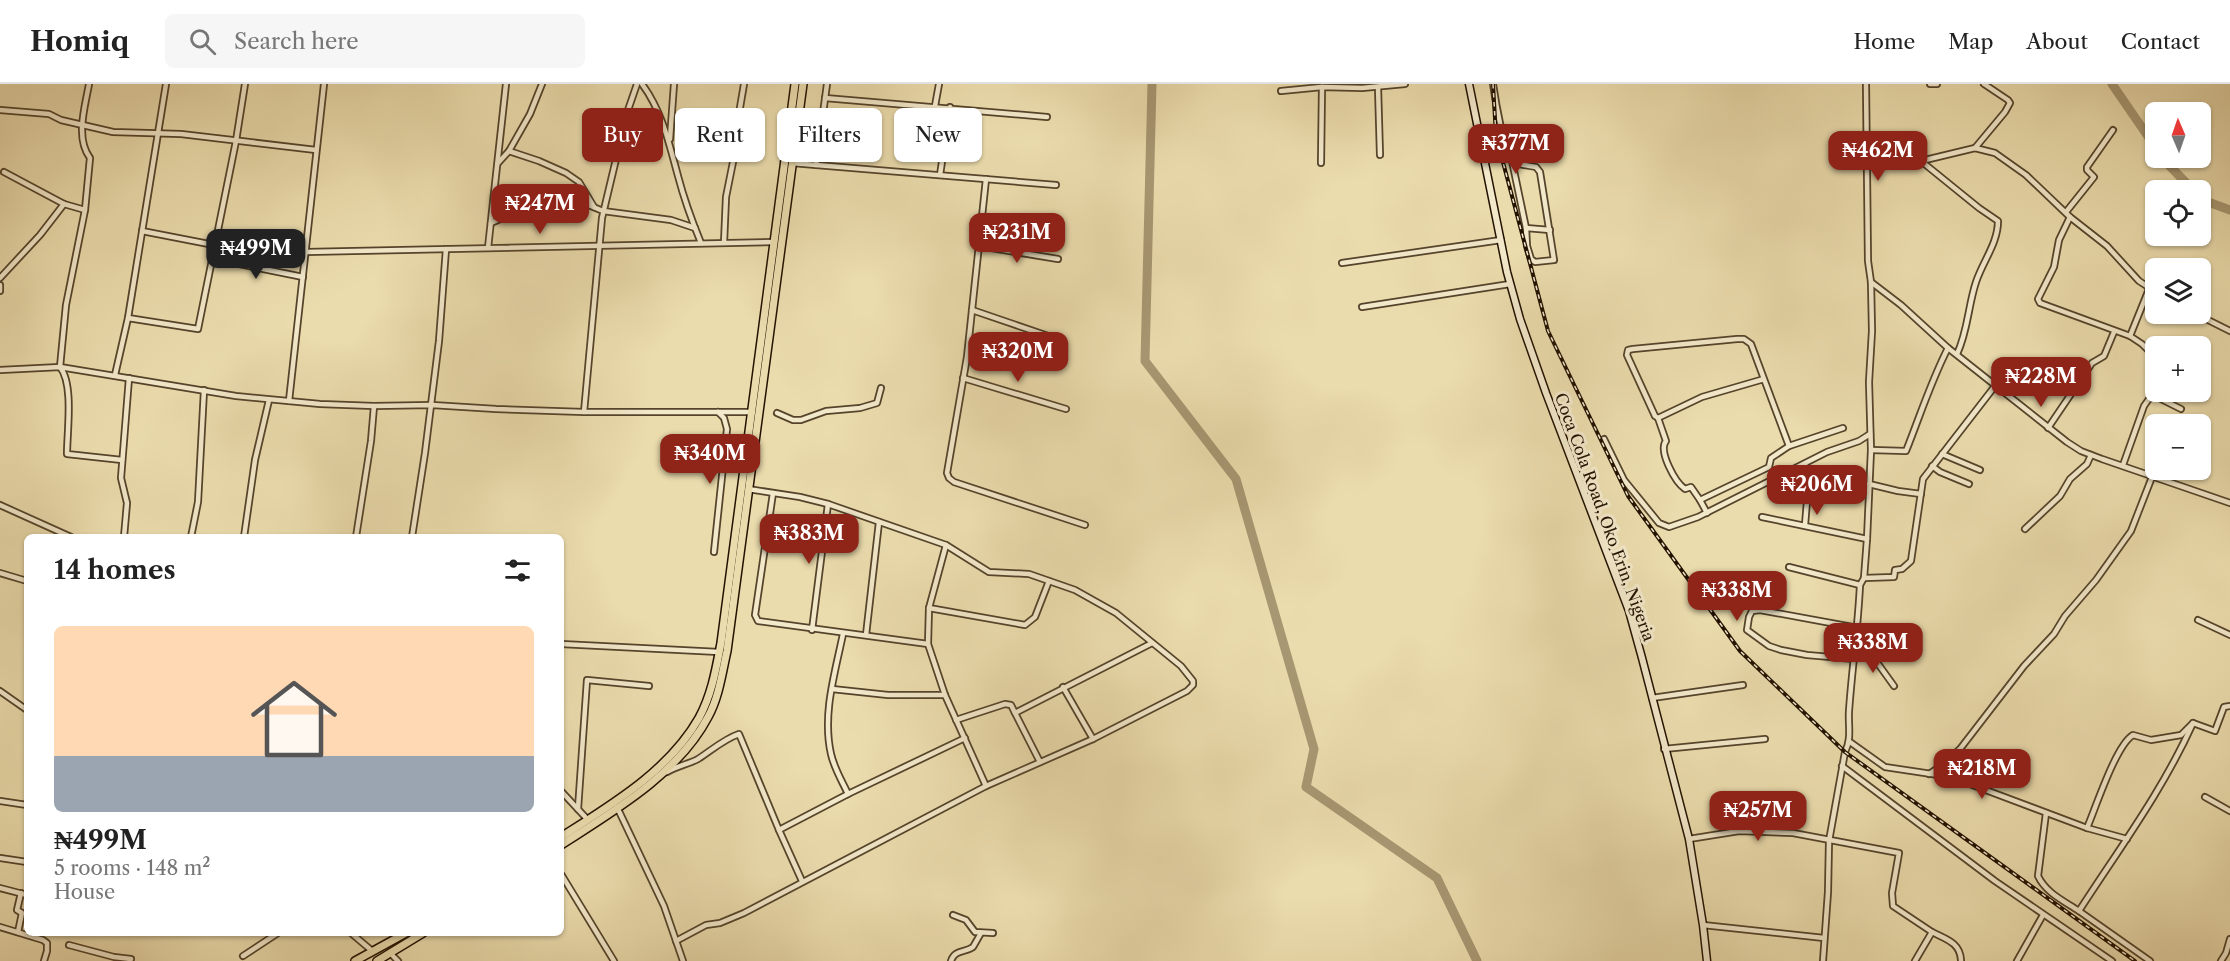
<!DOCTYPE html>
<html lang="en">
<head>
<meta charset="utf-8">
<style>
  body { margin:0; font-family:"Libre Caslon Text",serif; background:#f6f6f6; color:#222; height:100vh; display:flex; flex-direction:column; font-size:22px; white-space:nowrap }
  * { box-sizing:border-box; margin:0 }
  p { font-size:20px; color:#767676 }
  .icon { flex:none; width:33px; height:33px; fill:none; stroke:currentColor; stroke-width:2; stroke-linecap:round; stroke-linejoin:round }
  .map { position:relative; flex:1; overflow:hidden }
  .panel { position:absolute; left:24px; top:450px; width:540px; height:402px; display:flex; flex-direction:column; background:#fff; border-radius:9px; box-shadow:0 2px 4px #0004 }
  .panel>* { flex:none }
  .guide { position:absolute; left:582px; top:24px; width:570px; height:54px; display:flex; gap:12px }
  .needle { width:39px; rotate:358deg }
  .fabs { position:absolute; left:2145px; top:18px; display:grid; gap:12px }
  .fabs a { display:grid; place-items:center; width:66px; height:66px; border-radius:9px; background:#fff; box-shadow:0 2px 4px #0004; font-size:30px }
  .price { position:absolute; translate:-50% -51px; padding:0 14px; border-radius:12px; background:#8f2418; color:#fff; font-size:20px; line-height:39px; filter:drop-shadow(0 2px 3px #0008) }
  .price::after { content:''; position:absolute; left:50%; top:36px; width:18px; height:14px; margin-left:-9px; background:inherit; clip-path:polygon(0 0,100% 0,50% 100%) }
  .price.active { background:#222; color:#fff }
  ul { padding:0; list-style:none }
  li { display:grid; align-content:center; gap:12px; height:318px; padding:0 30px }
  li+li { border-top:2px solid #e0e0e0 }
  li span { display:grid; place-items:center; height:186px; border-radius:9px; color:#555 }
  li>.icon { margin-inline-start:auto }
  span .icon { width:108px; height:108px; fill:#fffc; stroke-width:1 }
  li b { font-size:26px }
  h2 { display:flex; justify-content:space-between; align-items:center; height:72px; padding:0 30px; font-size:26px }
  .pill { padding:0 21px; border-radius:9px; background:#fff; box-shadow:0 2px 4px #0004; font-size:21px; line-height:54px }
  .pill.active { background:#8f2418; color:#fff }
  header { display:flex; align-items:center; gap:36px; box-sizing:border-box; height:84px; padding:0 30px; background:#fff; border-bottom:2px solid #e0e0e0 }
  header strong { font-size:28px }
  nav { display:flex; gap:33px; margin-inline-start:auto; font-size:21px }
  .search { width:420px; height:54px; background:#f6f6f6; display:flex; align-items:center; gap:15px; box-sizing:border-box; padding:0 21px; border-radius:9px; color:#767676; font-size:22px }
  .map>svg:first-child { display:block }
</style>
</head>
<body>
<header>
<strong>Homiq</strong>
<div class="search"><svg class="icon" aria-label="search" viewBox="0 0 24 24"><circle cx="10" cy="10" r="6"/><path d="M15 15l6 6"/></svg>Search here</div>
<nav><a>Home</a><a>Map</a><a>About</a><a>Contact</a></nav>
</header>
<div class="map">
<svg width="2230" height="877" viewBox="0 0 2230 877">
  <rect width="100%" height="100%" fill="#ebdcad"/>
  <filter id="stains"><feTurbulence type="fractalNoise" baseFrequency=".00333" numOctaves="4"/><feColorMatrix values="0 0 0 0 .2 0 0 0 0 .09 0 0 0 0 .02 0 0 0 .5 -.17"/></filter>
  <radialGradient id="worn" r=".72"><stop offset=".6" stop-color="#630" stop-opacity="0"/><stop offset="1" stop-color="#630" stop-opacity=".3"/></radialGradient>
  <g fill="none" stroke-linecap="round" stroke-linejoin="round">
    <g stroke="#a79772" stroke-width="9">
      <polyline points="1152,0 1145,277 1236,395 1314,665 1306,703 1437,794 1477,877"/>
      <polyline points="2112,0 2156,64"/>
      <polyline points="2162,74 2193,106"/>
      <polyline points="2200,115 2230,126"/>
    </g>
    <defs>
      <g id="street">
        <path d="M89,0C85,23 75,54 90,74L85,126L66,221L60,283C74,300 67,348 67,370L122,376"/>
        <path d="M642,0C662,27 669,59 678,92C684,115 692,137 701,159"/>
        <path d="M1493,0C1495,14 1504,70 1513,77C1519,82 1529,81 1536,83L1540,88L1554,176L1535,178L1531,175L1527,162L1526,144"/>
        <polyline points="1930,0 1937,0"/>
        <polyline points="1378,3 1380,71"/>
        <polyline points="1281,7 1322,3"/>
        <polyline points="825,14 1047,33"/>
        <polyline points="935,22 939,0"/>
        <polyline points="0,26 49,30 61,36 113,48 181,50 316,66"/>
        <polyline points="670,55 674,0"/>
        <polyline points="1975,64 2005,28 2010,19 2008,16 1984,0"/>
        <polyline points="509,67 530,30 542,0"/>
        <polyline points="1512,77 1526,144 1550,146"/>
        <path d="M1921,77L1979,124L1998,137C1998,159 1983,177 1976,198C1968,222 1968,247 1957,270"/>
        <polyline points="1867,78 1921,77 1975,64 1995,69 2026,91 2070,133 2107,162 2139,197 2156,208"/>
        <polyline points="498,79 509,67 539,77 566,89 579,98 594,123"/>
        <polyline points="792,79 1056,101"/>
        <polyline points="1321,79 1322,3 1362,4 1405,0"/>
        <polyline points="816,81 827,0"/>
        <polyline points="4,88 64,120 85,126"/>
        <polyline points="940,91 950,23"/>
        <polyline points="986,95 967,273 947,389 949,394 954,398 1085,441"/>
        <polyline points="2066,128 2094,93 2087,86 2087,83 2113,46"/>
        <polyline points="2070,133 2059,156 2054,183 2038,215 2040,219 2130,252 2142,260 2156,274"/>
        <polyline points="491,139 507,132 529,135 574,115 603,127 671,136 695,144"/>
        <polyline points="142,147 214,161"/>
        <polyline points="724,159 726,113 735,68 736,47 744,0"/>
        <polyline points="979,162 1058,175"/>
        <polyline points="488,164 506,0"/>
        <polyline points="306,168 775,158"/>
        <polyline points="214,175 303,193"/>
        <polyline points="1342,179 1501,156"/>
        <polyline points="0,194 40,151 64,120"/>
        <polyline points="1871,198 1901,221 1948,264 2067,358 2081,367 2102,375 2230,419"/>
        <polyline points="0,201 0,207"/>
        <polyline points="1362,223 1510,200"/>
        <polyline points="972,226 1054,254"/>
        <polyline points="2196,230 2230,247"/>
        <polyline points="128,234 198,245 236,57 245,0"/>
        <polyline points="2130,252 2149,205"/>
        <polyline points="0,286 60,283 236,312 320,320 374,322 432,321 496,325 584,328 753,328"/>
        <polyline points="115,291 128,234 166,0"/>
        <polyline points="963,294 1066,325"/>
        <polyline points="1764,295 1702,313 1658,334 1655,332 1627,271 1628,266 1633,265 1737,255 1744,255 1751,260 1789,362"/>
        <polyline points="2153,311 2181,325"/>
        <polyline points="289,317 324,0"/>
        <polyline points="584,328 602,134 627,29 637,0"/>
        <polyline points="777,329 793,336 801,336 826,327 860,324 877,319 881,304"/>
        <path d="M1658,334L1666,357C1658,367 1675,398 1685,405L1691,403L1700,416"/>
        <polyline points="2048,344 2092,279 2104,272 2114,248"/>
        <polyline points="1604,355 1624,396 1659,439 1669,443 1698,433 1827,368 1859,357 1870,350"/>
        <path d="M1871,366L1906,367C1920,332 1931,297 1948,264"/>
        <polyline points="1942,370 1980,386"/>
        <polyline points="2123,381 2144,322 2156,305"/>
        <polyline points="1932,382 1940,388 1969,400"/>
        <polyline points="1869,400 1898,407 1921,410"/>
        <polyline points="773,409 755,531 758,537 928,560"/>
        <polyline points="0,421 71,453"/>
        <polyline points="1707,429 1700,416 1769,383 1771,374 1789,362 1843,344"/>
        <polyline points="1762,433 1867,455"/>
        <polyline points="1805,441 1807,417 1805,380"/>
        <polyline points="2025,445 2060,412 2070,395 2087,380 2091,371"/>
        <polyline points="124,453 127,419 121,394 129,294"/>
        <polyline points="191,453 198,418 204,306"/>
        <polyline points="244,453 255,376 269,316"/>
        <polyline points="356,453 371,357 374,322"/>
        <polyline points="412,453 425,369 439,257 446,165"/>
        <polyline points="946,461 929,524 928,560 945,611 986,702"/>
        <polyline points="714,468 727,345 724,334 718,328"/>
        <polyline points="1789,483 1860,501"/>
        <polyline points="0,489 27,497"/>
        <polyline points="1864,494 1894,493 1895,486 1902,485 1911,477 1923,395 1995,302"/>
        <polyline points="929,524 1025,541 1035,533 1049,497"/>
        <polyline points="2198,536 2230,551"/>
        <polyline points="812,546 828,420"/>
        <path d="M843,550C835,589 822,630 831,670C834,684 842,697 848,710"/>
        <polyline points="866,551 879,438"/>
        <polyline points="561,560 719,568"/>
        <polyline points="1856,570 1876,577 1894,602"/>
        <polyline points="1854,575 1807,571 1781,566 1769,562 1747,546 1749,533 1752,527 1760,526 1858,544"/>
        <polyline points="1063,603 1093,655"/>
        <polyline points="832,605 888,611 945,611"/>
        <polyline points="0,607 27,626"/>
        <polyline points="1652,614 1743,601"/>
        <polyline points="1015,629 1040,678"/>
        <polyline points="956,636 1005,620 1011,621 1015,629 1152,559"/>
        <polyline points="1850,658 1885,683 1945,692 1967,699 2087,744 2127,755"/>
        <polyline points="1664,665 1765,655"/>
        <polyline points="1842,682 1995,797 2112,877"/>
        <path d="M667,688C677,682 689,680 698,675C712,666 724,655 739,650L779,746"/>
        <polyline points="1929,690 1944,680 1960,665 2024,582 2054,550 2065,532 2096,496 2131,447 2152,393"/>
        <polyline points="561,707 588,736"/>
        <polyline points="2205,713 2230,727"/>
        <polyline points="0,717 27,721"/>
        <polyline points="617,723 664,822 683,877"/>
        <polyline points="578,725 587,596 649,602"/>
        <path d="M2046,729L2038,792C2046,809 2064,817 2079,827"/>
        <path d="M2087,744C2096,723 2116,661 2133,651L2151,656L2181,651L2193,639L2215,647L2224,623L2230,622"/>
        <polyline points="1689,755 1739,747 1793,749 1899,769 1892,809 1893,822 1932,848 1915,877"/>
        <polyline points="0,774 27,778"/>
        <polyline points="561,790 614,877"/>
        <polyline points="802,797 779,746 848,710 965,654"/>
        <polyline points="0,804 27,811"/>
        <polyline points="953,831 966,836 975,848 993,849"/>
        <polyline points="1703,841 1824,854"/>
        <polyline points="0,843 43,856 47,859 47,867 44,877"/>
        <polyline points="18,848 22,829 17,826 21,809"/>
        <path d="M1932,848C1945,855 1960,858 1961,876"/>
        <polyline points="351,849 371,866"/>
        <polyline points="676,857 706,841 720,839 744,829 986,702 1093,655 1187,607 1193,601 1193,597 1181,582 1116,529 1075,506 1029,490 989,488 946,461 828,420 800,413 748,405"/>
        <polyline points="69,861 114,873 131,875"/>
        <polyline points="390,869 398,877"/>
        <polyline points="243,872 278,849"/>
        <path d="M951,877C955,865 965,869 973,863L981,849"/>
        <path d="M1823,877L1828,808L1829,757L1845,668C1852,654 1848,642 1849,627C1852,585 1858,543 1860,501L1864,494L1867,455L1871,366L1869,298L1872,247L1871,198L1868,177L1866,0"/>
        <polyline points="2017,877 2043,831"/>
        <path d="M2150,877L2079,827C2119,765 2163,706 2193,639"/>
        <polyline points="2221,877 2226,869 2230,855"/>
      </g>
      <polyline id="secondary" points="1469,0 1507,188 1520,235 1546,309 1629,527 1642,574 1689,755 1703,841 1707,877"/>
      <g id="primary">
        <path d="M561,753C611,721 669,687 699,634C712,610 716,585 721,559L795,0"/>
        <path d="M561,761C614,727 678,690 708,633C719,613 722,589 727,567L803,0"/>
        <polyline points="355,877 406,849"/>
        <polyline points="377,877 423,849"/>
      </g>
    </defs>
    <use href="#street" stroke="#55442b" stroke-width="8"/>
    <use href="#secondary" stroke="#231200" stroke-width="9"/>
    <use href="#primary" stroke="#231200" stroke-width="10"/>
    <use href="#street" stroke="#f2e8ca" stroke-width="4.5"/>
    <use href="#secondary" stroke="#f2e8ca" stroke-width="6"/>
    <use href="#primary" stroke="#ebdcad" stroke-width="7"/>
    <defs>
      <polyline id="rail" points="1493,0 1496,52 1548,247 1628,412 1740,567 1845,668 2135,877"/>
    </defs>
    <use href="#rail" stroke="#231200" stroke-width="4"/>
    <use href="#rail" stroke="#f2e8ca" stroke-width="1.5" stroke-dasharray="4.5" stroke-linecap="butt"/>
  </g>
  <g text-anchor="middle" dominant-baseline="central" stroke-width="6" stroke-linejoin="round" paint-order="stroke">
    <g font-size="16" fill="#231200" stroke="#f2e8ca">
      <text transform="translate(1605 433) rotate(70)">Coca Cola Road, Oko Erin, Nigeria</text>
    </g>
  </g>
  <rect width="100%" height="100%" filter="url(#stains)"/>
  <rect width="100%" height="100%" fill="url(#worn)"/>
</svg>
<div class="fabs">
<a><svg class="needle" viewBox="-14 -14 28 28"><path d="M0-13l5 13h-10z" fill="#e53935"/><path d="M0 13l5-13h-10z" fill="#767676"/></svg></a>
<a><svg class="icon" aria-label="locate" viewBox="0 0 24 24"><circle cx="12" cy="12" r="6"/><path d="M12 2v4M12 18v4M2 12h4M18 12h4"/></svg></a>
<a><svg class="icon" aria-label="layers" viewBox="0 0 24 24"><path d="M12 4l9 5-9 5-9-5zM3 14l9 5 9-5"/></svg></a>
<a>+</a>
<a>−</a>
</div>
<b class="price" style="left:1516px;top:91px">₦377M</b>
<b class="price" style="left:1878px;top:98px">₦462M</b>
<b class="price" style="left:540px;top:151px">₦247M</b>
<b class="price" style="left:1017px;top:180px">₦231M</b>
<b class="price active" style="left:256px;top:196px">₦499M</b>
<b class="price" style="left:1018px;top:299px">₦320M</b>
<b class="price" style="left:2041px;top:324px">₦228M</b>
<b class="price" style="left:710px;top:401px">₦340M</b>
<b class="price" style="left:1817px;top:432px">₦206M</b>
<b class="price" style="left:809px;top:481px">₦383M</b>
<b class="price" style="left:1737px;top:538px">₦338M</b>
<b class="price" style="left:1873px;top:590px">₦338M</b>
<b class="price" style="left:1982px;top:716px">₦218M</b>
<b class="price" style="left:1758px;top:758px">₦257M</b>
<div class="guide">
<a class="pill active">Buy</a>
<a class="pill">Rent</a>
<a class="pill">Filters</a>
<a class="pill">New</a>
</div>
<section class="panel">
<h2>14 homes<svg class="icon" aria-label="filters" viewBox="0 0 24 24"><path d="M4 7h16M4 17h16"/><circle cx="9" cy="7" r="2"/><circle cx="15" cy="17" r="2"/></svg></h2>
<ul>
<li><span style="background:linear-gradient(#ffd9b3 70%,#9aa5b1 0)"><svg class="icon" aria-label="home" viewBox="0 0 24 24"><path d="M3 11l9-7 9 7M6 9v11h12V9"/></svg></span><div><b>₦499M</b><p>5 rooms · 148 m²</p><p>House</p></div></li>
</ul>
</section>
</div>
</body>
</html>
